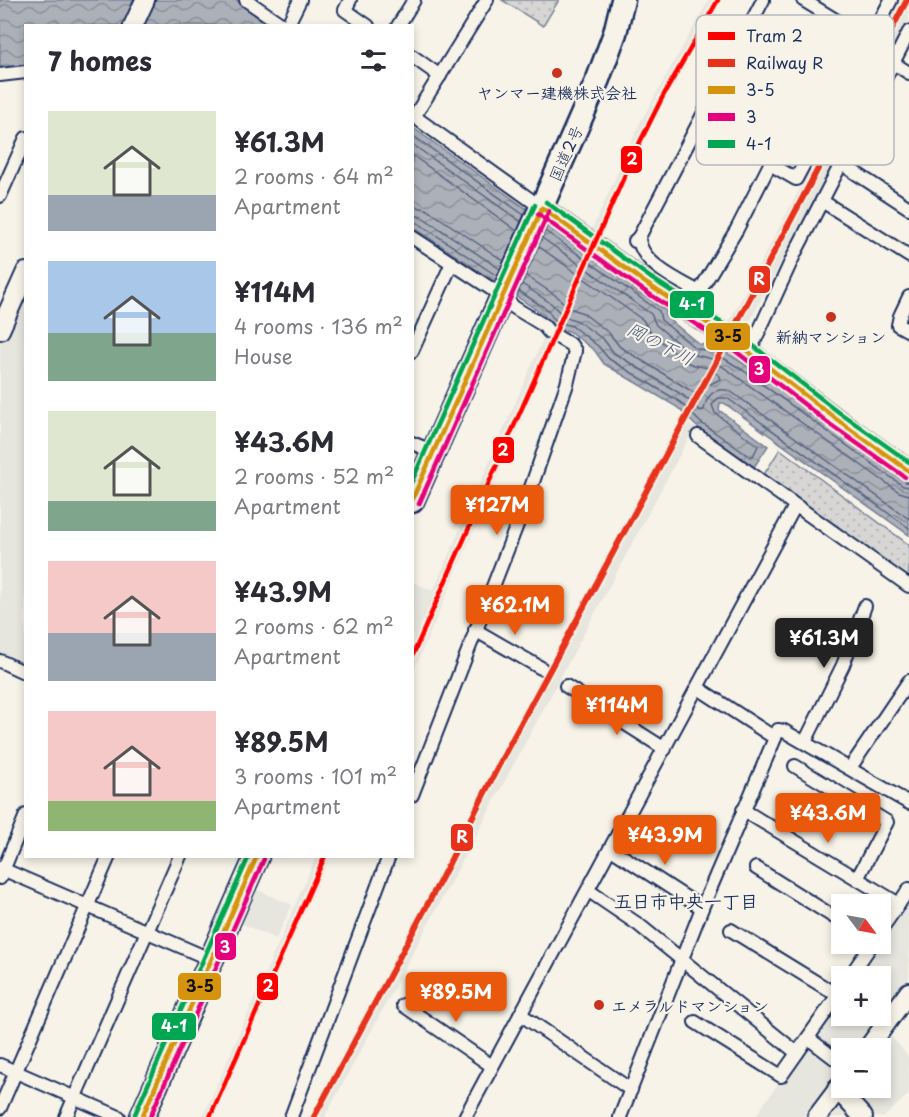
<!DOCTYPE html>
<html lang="en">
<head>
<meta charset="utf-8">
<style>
  body { margin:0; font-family:"Playpen Sans","Klee One",sans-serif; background:#f2f2f3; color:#2b2b33; height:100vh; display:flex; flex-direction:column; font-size:22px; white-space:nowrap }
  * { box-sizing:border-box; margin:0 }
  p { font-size:20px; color:#7c7c81 }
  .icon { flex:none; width:33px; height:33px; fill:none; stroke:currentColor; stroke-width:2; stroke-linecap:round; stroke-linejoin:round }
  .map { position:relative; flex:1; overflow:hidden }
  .sheet { position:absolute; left:24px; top:24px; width:390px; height:834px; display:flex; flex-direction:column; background:#fff; border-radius:0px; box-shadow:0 3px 9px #0003 }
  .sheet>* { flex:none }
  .needle { width:39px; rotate:122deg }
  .buttons { position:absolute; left:831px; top:894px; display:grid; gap:12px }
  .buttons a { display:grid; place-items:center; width:60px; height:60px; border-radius:0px; background:#fff; box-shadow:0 3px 9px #0003; font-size:30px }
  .price { position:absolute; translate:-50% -51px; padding:0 14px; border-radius:6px; background:#ea580c; color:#fff; font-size:20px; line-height:39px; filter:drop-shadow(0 2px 3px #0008) }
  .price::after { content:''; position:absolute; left:50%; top:36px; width:18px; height:14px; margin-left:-9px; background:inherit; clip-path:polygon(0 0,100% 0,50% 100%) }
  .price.selected { background:#222; color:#fff }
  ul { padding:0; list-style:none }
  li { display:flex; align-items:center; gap:18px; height:150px; padding:0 24px }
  li span { display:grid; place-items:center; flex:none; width:168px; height:120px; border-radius:0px; color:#555 }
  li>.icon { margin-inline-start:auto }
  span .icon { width:72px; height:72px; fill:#fffc; stroke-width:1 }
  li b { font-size:26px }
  h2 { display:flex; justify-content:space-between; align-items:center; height:72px; padding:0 24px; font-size:26px }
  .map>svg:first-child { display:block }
</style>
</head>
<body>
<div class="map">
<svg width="909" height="1117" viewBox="0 0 909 1117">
  <defs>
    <pattern id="grass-dots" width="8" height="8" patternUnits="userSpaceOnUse" patternTransform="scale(1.5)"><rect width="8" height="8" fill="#d7d6d4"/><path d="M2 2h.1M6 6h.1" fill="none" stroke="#b8b8b8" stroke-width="1.8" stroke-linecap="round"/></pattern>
    <pattern id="water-waves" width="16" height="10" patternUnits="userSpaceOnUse" patternTransform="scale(1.5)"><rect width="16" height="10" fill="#acb0b9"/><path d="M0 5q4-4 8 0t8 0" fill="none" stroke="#8b909a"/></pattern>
  </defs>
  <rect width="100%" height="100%" fill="#f7f3e8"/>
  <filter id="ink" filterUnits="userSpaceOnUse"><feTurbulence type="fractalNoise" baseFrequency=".0167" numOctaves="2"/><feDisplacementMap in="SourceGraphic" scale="12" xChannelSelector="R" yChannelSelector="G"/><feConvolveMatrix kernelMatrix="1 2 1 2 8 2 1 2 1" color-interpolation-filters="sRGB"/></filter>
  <g filter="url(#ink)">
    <g fill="#e6e5de" fill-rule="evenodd">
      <polygon points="709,0 721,0 650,126 601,237 591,232 641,121"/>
      <polygon points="900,0 909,0 909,22 734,351 719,341"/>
      <polygon points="25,272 25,672 0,662 0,329"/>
      <polygon points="548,328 559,334 413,672 413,582 433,591"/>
      <polygon points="680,417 694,428 325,1117 310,1117"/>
      <polygon points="316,857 330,857 214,1117 203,1117"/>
      <polygon points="253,888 292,905 276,939 238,922"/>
      <path d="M909,896V1005L889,1033L909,1058V1094L884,1117H755L841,993L842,1016H880V976H853L876,944H880L881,937ZM842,1048H880V1088H842Z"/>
    </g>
    <g fill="url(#grass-dots)" stroke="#798299" stroke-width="1.5">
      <polygon points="502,0 559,0 543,26"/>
      <polygon points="780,449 909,545 909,580 763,476"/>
    </g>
    <g fill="url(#water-waves)" stroke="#727c95" stroke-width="1.5">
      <polygon points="0,0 236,0 272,25 26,26 25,68 0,70"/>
      <polygon points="412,127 667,309 665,316 699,344 716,346 747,366 909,483 909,535 724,403 720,403 719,410 768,446 754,467 696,426 677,407 604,364 595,351 569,331 558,329 547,321 544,315 413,227"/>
    </g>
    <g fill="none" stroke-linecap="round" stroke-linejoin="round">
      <g stroke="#556382" stroke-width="1.5">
        <polyline points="412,135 524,215"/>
        <polyline points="412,144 521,222"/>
        <polyline points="412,155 517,231"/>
        <polyline points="412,206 426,209 504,261"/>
        <polyline points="412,215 422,217 500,269"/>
        <polyline points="412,222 418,223 497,276"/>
        <polyline points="545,231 659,311 661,320 695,348 714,352 744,371 903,486 909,487"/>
        <polyline points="542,238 651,314 656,325 691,354 712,359 899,492 909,495"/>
        <polyline points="525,275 558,297 567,307 583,313 609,333 620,347 696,394 699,394 708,385 721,379 720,376 708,368 694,365 686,362 651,333 643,320 538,246"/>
        <path d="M522,284L552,304L563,316L578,321L604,340L614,353L684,396L700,411L704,410C706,396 715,386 730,391L909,519"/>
        <polyline points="519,291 548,310 552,317 560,323 572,326 598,346 609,359 680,402 700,422 750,457 753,456 758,446 715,413 712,405 718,398 727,398 909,528"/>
      </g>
      <defs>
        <g id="street">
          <polyline points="246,0 284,26"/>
          <polyline points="350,0 345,10 368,26"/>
          <polyline points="803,0 870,41"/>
          <polyline points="287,26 300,0"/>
          <polyline points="398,26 414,0"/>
          <polyline points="412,56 440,76"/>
          <polyline points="893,63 909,73"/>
          <polyline points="0,75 26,72"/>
          <polyline points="412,115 542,208"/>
          <polyline points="414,117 487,0"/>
          <polyline points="770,164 796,179 891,0"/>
          <polyline points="842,164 909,208"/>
          <polyline points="0,196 26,138"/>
          <polyline points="822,201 909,256"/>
          <polyline points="412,237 493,290 515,308 543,325 549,332 571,345 575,351 567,384 527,499 412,795"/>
          <path d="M639,237C639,263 679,281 699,292L737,229L770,164L771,130L796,86L736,52"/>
          <polyline points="635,241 639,237 763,0"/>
          <polyline points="909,297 900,316 898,325 909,331"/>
          <polyline points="412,351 452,263"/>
          <polyline points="749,353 795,253 909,32"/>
          <polyline points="698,436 909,586"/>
          <polyline points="412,443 434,452"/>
          <polyline points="475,630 541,668"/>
          <polyline points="0,661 26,673"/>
          <polyline points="566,686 665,749"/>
          <polyline points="775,738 778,730 784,731 909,803"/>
          <polyline points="805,742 843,665 865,606"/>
          <polyline points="795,766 887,822 857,879"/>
          <polyline points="850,768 909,681"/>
          <polyline points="743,810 899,904"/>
          <polyline points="611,849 702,908"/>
          <polyline points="0,868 212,960"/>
          <polyline points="756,868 842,922"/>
          <polyline points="0,878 26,815"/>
          <polyline points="589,891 639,925 797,1053"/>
          <polyline points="731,930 837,995"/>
          <polyline points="880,931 909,889"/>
          <polyline points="850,976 872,944"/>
          <polyline points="403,1005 492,1066"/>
          <polyline points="520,1014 631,1090"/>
          <polyline points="695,1022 781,1076 842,989"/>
          <polyline points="808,1038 842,1064"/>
          <polyline points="0,1065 119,1117"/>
          <polyline points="0,1108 109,856"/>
          <polyline points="66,1117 180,856"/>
          <polyline points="291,1117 389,856"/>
          <polyline points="465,1117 795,506"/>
          <polyline points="620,1117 702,908 775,738 698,688"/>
        </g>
        <g id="secondary">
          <polyline points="133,26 145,0"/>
          <polyline points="0,330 26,272"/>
          <polyline points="868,1048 909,992"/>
          <polyline points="837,1089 863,1117"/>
          <polyline points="817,1117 842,1084"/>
        </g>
        <polyline id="primary" points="542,208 647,284 729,337 836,419 909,471"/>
        <g id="highway">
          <polyline points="412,501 598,79 615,33 623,0"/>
          <polyline points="142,1117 257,856"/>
        </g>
      </defs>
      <use href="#street" stroke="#1b2f5e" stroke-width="16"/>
      <use href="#secondary" stroke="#1b2f5e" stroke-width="22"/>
      <use href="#primary" stroke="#1b2f5e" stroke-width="24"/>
      <use href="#highway" stroke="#1b2f5e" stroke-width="27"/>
      <use href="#street" stroke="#f7f3e8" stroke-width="12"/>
      <use href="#secondary" stroke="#f7f3e8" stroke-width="18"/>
      <use href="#primary" stroke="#f7f3e8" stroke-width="20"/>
      <use href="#highway" stroke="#f7f3e8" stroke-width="22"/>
      <defs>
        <g id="bus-1">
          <polyline points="542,208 647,284 729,337 836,419 909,471"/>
          <polyline points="412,500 542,208"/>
          <polyline points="142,1117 257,856"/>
        </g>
        <g id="bus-2">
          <polyline points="538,214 643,290 725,343 831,425 905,477"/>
          <polyline points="419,504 549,211"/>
          <polyline points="150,1117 264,859"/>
        </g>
        <g id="bus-3">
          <polyline points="546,202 651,278 734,331 840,413 909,462"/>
          <polyline points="412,481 535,205"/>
          <polyline points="135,1114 249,856"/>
        </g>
      </defs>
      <use href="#bus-1" stroke="#f7f3e8" stroke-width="9"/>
      <use href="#bus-2" stroke="#f7f3e8" stroke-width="9"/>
      <use href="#bus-3" stroke="#f7f3e8" stroke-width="9"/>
      <use href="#bus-1" stroke="#d6940e" stroke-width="4.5"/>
      <use href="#bus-2" stroke="#e5007d" stroke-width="4.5"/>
      <use href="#bus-3" stroke="#00a651" stroke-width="4.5"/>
      <defs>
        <polyline id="rail-1" points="314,1117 440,881 505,753 725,345 907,0"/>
      </defs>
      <use href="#rail-1" stroke="#f7f3e8" stroke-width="10"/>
      <use href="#rail-1" stroke="#e7311b" stroke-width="6"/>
      <defs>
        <g id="tram-1">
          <polyline points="412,657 635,152 662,98 718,0"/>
          <polyline points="210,1117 325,856"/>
        </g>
      </defs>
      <use href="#tram-1" stroke="#f7f3e8" stroke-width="9"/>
      <use href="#tram-1" stroke="#f00" stroke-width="4.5"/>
    </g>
  </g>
  <g fill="#c8321e" stroke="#f7f3e8" stroke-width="2">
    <circle cx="557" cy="73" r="6"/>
    <circle cx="831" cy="317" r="6"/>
    <circle cx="599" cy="1005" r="6"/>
  </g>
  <g text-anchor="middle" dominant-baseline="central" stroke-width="4.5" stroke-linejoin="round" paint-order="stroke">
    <g font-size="16" font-weight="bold" fill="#1b2f5e" stroke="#f7f3e8">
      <text x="557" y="92">ヤンマー建機株式会社</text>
      <text x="831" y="336">新納マンション</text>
      <text x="611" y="1005" text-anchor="start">エメラルドマンション</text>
    </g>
    <g font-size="16" fill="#1b2f5e" stroke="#f7f3e8">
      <text transform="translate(565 153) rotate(-66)">国道2号</text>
    </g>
    <g font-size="18" font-style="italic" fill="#465679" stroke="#f7f3e8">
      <text transform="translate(661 343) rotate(27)">岡の下川</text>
    </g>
    <g font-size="18" font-weight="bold" fill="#1b2f5e" stroke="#f7f3e8">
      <text x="686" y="900">五日市中央一丁目</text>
    </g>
  </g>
  <rect x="696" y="15" width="198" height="150" rx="9" fill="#f7f3e8" stroke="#b5b8bf" stroke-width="1.5"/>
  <rect x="708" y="32" width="27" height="8" fill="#f00"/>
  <rect x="708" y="59" width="27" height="8" fill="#e7311b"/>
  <rect x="708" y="86" width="27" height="8" fill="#d6940e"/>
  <rect x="708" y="113" width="27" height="8" fill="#e5007d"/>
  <rect x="708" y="140" width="27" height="8" fill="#00a651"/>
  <g font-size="16" fill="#1b2f5e">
    <text x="746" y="42">Tram 2</text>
    <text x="746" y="69">Railway R</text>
    <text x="746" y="96">3-5</text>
    <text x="746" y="123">3</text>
    <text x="746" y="150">4-1</text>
  </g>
  <g stroke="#f7f3e8" stroke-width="2">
    <rect x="620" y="145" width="23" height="29" rx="6" fill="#f00"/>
    <rect x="748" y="265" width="23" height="29" rx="6" fill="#e7311b"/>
    <rect x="669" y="290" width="46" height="29" rx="6" fill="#00a651"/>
    <rect x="705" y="322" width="46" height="29" rx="6" fill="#d6940e"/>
    <rect x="748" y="355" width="23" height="29" rx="6" fill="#e5007d"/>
    <rect x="492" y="436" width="23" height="28" rx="6" fill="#f00"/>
    <rect x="450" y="823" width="24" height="29" rx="6" fill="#e7311b"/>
    <rect x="214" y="932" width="23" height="29" rx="6" fill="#e5007d"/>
    <rect x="177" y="972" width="45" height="29" rx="6" fill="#d6940e"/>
    <rect x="256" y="972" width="23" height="29" rx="6" fill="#f00"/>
    <rect x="151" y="1012" width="46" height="29" rx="6" fill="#00a651"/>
  </g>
  <g font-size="16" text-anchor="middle" font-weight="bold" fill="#fff">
    <text x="632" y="165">2</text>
    <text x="759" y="285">R</text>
    <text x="692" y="310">4-1</text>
    <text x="759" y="375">3</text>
    <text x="503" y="456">2</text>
    <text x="462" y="843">R</text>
    <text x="225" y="953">3</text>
    <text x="268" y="992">2</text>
    <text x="174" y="1032">4-1</text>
  </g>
  <g font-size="16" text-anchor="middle" font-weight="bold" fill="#111">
    <text x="728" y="342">3-5</text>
    <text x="200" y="992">3-5</text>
  </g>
</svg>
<div class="buttons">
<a><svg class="needle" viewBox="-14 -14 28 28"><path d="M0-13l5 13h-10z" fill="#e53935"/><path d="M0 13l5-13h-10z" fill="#7c7c81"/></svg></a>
<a>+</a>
<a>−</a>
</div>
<b class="price" style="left:497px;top:536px">¥127M</b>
<b class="price" style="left:515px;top:636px">¥62.1M</b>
<b class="price selected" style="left:824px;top:669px">¥61.3M</b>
<b class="price" style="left:617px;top:736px">¥114M</b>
<b class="price" style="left:828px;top:844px">¥43.6M</b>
<b class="price" style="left:665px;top:866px">¥43.9M</b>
<b class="price" style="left:456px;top:1023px">¥89.5M</b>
<section class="sheet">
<h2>7 homes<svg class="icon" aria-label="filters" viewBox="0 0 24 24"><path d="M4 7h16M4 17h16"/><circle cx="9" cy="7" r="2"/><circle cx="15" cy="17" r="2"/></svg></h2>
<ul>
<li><span style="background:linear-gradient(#dfe7d0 70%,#9aa5b1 0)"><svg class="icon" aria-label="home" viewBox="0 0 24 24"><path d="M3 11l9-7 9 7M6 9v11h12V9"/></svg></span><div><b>¥61.3M</b><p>2 rooms · 64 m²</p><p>Apartment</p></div></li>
<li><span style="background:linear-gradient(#a9c7e8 60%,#7fa58c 0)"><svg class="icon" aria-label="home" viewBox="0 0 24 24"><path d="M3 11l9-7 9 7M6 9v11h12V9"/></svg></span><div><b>¥114M</b><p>4 rooms · 136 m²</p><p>House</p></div></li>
<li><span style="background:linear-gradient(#dfe7d0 75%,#7fa58c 0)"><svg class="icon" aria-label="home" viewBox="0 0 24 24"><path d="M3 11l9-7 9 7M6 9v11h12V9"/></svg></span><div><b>¥43.6M</b><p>2 rooms · 52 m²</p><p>Apartment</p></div></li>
<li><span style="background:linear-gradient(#f6c9c9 60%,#9aa5b1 0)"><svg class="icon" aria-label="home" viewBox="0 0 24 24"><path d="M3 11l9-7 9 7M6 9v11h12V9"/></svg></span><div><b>¥43.9M</b><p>2 rooms · 62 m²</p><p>Apartment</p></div></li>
<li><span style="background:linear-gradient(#f6c9c9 75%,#8fb573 0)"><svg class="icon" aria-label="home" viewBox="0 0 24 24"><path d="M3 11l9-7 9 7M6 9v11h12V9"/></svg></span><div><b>¥89.5M</b><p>3 rooms · 101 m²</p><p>Apartment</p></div></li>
</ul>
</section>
</div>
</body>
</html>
